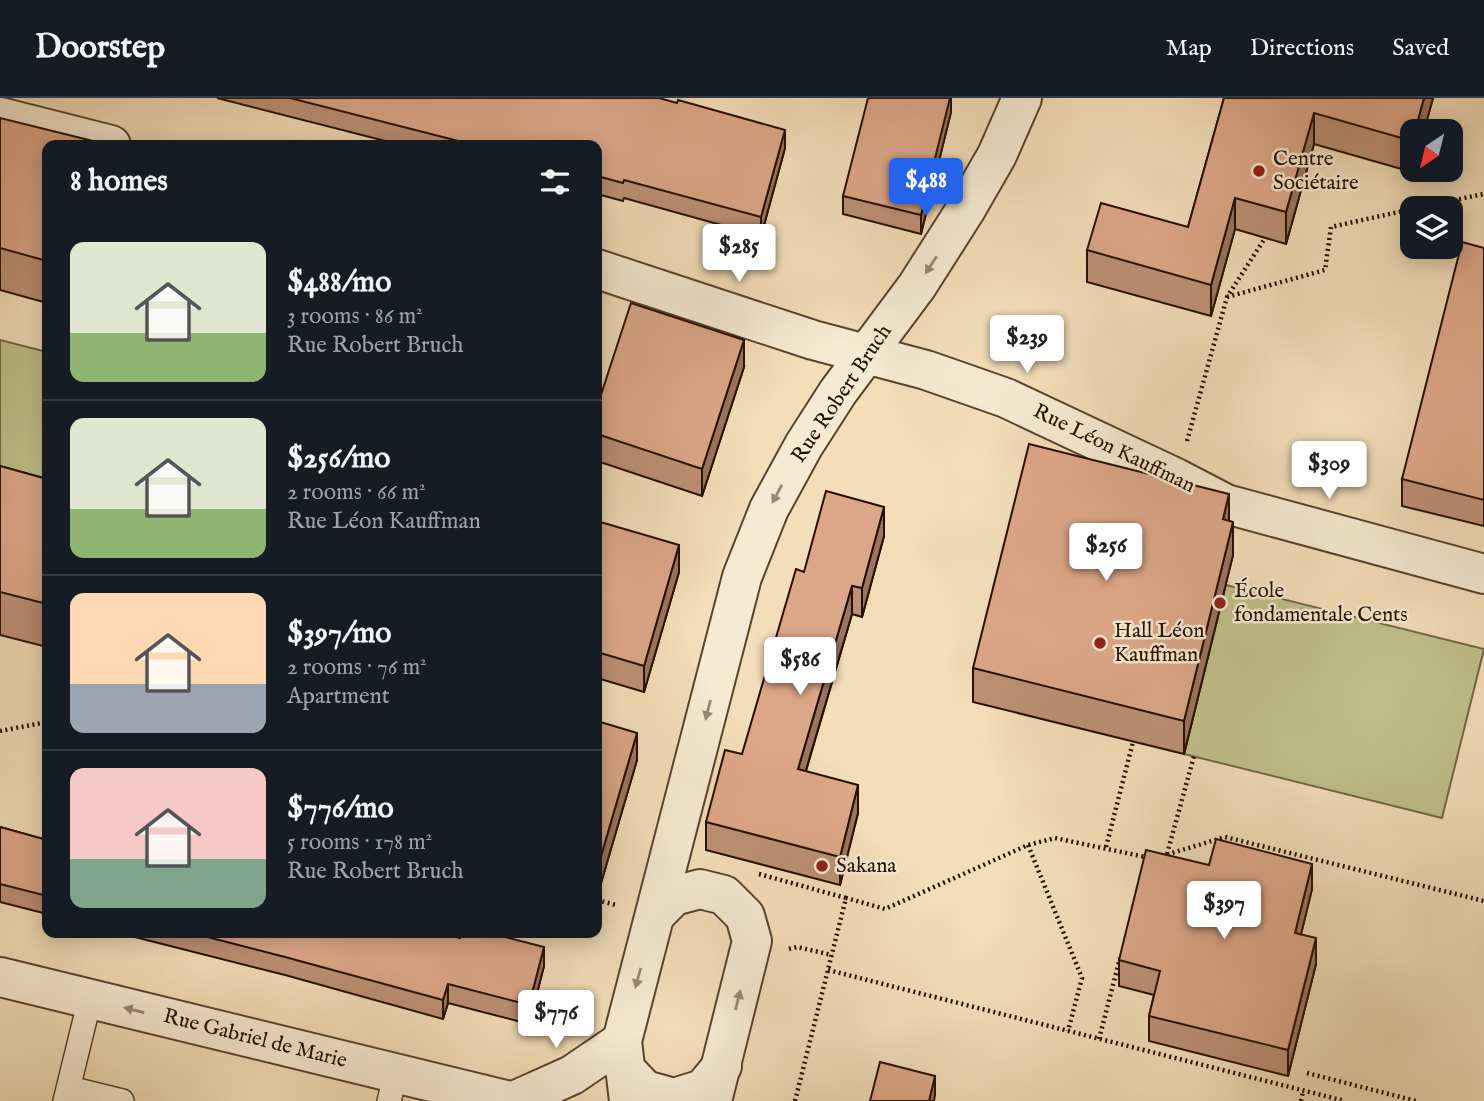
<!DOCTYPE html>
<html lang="en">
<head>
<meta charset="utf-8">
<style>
  body { margin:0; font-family:"IM FELL English",serif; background:#242831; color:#f1f3f6; height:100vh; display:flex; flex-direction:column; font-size:26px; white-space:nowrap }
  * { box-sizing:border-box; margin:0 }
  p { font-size:23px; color:#9ea1a6 }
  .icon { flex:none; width:38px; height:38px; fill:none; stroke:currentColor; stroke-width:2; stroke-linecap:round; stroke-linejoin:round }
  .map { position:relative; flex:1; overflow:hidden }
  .details { position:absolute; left:42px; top:42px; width:560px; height:798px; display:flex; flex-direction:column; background:#171b24; border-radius:14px; box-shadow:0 4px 18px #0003 }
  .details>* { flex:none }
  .needle { width:46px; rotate:215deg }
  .controls { position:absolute; left:1400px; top:21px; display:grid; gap:14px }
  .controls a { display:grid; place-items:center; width:63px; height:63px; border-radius:14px; background:#171b24; box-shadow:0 4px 18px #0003; font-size:35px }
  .price { position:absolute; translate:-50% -60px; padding:0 16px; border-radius:7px; background:#fff; color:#222; font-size:23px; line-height:46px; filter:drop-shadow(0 2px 4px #0008) }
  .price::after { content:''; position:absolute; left:50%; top:42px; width:21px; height:16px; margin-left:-10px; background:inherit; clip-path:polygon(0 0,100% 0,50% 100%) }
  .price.on { background:#2563eb; color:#fff }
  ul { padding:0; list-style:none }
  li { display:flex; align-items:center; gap:21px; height:175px; padding:0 28px }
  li+li { border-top:2px solid #363941 }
  li span { display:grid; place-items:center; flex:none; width:196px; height:140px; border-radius:14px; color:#555 }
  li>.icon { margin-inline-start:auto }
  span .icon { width:84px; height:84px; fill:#fffc; stroke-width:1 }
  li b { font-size:30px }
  h2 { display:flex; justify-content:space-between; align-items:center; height:84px; padding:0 28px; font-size:30px }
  header { display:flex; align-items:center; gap:42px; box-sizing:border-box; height:98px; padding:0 35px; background:#171b24; border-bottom:2px solid #363941 }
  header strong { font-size:33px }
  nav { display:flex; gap:38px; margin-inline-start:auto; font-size:24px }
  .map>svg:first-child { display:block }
</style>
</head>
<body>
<header>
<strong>Doorstep</strong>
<nav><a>Map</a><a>Directions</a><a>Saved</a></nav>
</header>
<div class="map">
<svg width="1484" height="1003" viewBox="0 0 1484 1003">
  <rect width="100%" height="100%" fill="#f3deb9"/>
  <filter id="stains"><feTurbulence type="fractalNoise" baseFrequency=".00286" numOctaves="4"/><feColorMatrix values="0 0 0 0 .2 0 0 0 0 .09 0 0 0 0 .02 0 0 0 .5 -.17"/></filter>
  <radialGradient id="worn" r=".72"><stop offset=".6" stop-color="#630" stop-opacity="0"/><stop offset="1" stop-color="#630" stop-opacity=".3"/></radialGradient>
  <g fill="#c0c08b" stroke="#736846" stroke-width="2">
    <polygon points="0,242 47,254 47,381 0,369"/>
    <polygon points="1226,487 1484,551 1442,720 1184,656"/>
  </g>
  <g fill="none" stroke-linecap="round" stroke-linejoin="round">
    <defs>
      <g id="service">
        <polyline points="69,990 122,1003"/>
        <polyline points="65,1003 90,901"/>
        <polyline points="389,1003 396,976"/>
      </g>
      <g id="minor">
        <polyline points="0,19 111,47"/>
        <polyline points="597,171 813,242 926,272 1006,300 1176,380 1226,406 1484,476"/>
        <polyline points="655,817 674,798 700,791 724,797 745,818 752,843 712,1003"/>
        <polyline points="0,879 510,1003"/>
        <polyline points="624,970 645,992 674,1000 703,991 722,968"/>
        <polyline points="514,1003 572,977 622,943"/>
        <polyline points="629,1003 622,943 742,479 769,411 804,347 838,294 917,188 966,111 997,57 1022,0"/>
      </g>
    </defs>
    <use href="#service" stroke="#59432e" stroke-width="26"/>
    <use href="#minor" stroke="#59432e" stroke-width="42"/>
    <g stroke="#260f00" stroke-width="4.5" stroke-dasharray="2 3.5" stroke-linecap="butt">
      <polyline points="1416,110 1484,96"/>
      <polyline points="1227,199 1325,172 1331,129 1412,111"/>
      <polyline points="1187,343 1227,199 1265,140"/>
      <polyline points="0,633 47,624"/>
      <polyline points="1028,747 1082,880 1068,933"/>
      <polyline points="1106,749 1133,644"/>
      <polyline points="1167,756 1194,658"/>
      <polyline points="1162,758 1225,739 1484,803"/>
      <polyline points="759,776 846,800"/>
      <polyline points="597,802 616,807"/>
      <polyline points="789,851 797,849 832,857"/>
      <polyline points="828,872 1345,1003"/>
      <polyline points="1099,941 1120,860"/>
      <polyline points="1307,975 1416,1003"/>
      <polyline points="795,1003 846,800 885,811 1028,747 1055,740 1150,760"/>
      <polyline points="1301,1003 1303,993"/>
    </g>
    <use href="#service" stroke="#f7ead2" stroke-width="23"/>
    <use href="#minor" stroke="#f7ead2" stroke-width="38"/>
  </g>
  <g fill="#bd9075" stroke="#260f00" stroke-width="2">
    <polygon points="217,0 659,0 785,50 761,138 624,100 623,103 597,96 597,47 401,47"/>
    <polygon points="951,0 951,14 921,136 843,116 843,98"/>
    <polygon points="1224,0 1433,0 1412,74 1314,46 1286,146 1235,131 1211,218 1087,184 1087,152 1188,129"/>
    <polygon points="0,20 47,47 47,205 0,192"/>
    <polygon points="1484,150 1484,428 1402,408 1402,381"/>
    <polygon points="744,269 702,398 597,363 597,309"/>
    <polygon points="0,368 47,381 47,549 0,537"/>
    <polygon points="597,423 679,474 644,594 597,580"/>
    <polygon points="1229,423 1233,457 1184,656 973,604 973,570"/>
    <polygon points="884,438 862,519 852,516 806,673 858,715 840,787 706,752 706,724 742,656"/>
    <polygon points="597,623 637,662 601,785 597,784"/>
    <polygon points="0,729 47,742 47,816 0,804"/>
    <polygon points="1312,791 1301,836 1316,866 1288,978 1149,943 1149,918 1154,897 1119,888 1119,862"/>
    <polygon points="119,835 441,835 544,868 529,926 448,905 443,921 285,877"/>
  </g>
  <g fill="#9a755f" stroke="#260f00" stroke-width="2">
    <polygon points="947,0 951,0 951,14 921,136 921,117"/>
    <polygon points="1424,0 1433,0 1424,33 1415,33"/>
    <polygon points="1314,15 1314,46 1286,146 1286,114"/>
    <polygon points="785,32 785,50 761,138 761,119"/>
    <polygon points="1235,100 1235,131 1211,218 1211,187"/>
    <polygon points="744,242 744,269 702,398 702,371"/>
    <polygon points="1229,396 1229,430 1223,421"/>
    <polygon points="884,409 884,438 862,519 862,490"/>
    <polygon points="1233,424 1233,457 1184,656 1184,623"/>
    <polygon points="679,447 679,474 644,594 644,568"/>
    <polygon points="852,488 852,516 798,699 798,671"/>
    <polygon points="637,635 637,662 601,785 601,758"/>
    <polygon points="858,687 858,715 840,787 840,759"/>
    <polygon points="1312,766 1312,791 1295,861 1295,835"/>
    <polygon points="1316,840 1316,866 1288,978 1288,952"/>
    <polygon points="544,849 544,868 529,926 529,907"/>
    <polygon points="448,886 448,905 443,921 443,902"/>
    <polygon points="935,978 935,997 934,1003 929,1003"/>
  </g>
  <g fill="#dca788" stroke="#260f00" stroke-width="2">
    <polygon points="290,0 659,0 677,5 678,2 785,32 761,119 624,82 623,85 597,78 597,47 486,47 480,46 480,47 474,47"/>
    <polygon points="868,0 950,0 921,117 843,98"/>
    <polygon points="1224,0 1424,0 1415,33 1412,33 1412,43 1314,15 1286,114 1235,100 1211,187 1087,152 1101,105 1188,129"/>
    <polygon points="0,20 109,47 47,47 47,163 0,150"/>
    <polygon points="1462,144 1484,150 1484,402 1402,381"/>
    <polygon points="631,205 744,242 702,371 597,336 597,309"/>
    <polygon points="1029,346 1229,396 1223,421 1233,424 1184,623 973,570"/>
    <polygon points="0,368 47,381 47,506 0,494"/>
    <polygon points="826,393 884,409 862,490 852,488 798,671 858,687 840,759 706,724 725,652 742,656 796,471 804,474"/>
    <polygon points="597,423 679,447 644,568 597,554"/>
    <polygon points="597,623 637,635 601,758 597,757"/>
    <polygon points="0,729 47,742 47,798 0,786"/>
    <polygon points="1216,741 1312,766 1295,835 1316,840 1288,952 1149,918 1160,873 1119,862 1146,752 1209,767"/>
    <polygon points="192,835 441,835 460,840 461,835 490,835 544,849 529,907 448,886 443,902 285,859"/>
    <polygon points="880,964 935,978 929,1003 870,1003"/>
  </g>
  <defs><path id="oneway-solid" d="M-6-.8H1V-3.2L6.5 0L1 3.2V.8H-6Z" transform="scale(1.75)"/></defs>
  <g fill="#998774">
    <use href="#oneway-solid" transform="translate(931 167) rotate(123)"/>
    <use href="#oneway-solid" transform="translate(777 396) rotate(118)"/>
    <use href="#oneway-solid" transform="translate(708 612) rotate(104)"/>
    <use href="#oneway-solid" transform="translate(638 880) rotate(105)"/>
    <use href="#oneway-solid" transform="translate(738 902) rotate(-76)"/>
    <use href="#oneway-solid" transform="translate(134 912) rotate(-166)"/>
  </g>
  <g fill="#8f2418" stroke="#f7ead2" stroke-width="2.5">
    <circle cx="1259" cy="73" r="7"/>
    <circle cx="1220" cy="505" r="7"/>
    <circle cx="1100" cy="545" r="7"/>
    <circle cx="822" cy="768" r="7"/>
  </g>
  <g text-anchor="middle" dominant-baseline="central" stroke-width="5" stroke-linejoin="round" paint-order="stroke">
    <g font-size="21" fill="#260f00" stroke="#f7ead2" text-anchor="start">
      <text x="1273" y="61">Centre<tspan x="1273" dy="24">Sociétaire</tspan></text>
      <text x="1234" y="493">École<tspan x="1234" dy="24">fondamentale Cents</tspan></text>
      <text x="1114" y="533">Hall Léon<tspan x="1114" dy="24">Kauffman</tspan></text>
      <text x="836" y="768">Sakana</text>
    </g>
    <g font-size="21" fill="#260f00" stroke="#f7ead2">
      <text transform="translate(842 296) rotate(-56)">Rue Robert Bruch</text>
      <text transform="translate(1114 351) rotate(26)">Rue Léon Kauffman</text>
      <text transform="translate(255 941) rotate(14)">Rue Gabriel de Marie</text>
    </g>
  </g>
  <rect width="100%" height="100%" filter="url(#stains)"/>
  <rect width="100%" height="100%" fill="url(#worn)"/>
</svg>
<div class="controls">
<a><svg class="needle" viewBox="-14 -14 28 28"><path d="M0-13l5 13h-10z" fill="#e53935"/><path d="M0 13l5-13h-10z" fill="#9ea1a6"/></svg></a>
<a><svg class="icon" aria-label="layers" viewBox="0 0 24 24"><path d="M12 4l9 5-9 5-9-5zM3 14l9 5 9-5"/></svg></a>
</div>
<b class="price on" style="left:926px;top:120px">$488</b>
<b class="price" style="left:739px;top:186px">$285</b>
<b class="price" style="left:1027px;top:277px">$239</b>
<b class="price" style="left:1329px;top:403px">$309</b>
<b class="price" style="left:1106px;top:485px">$256</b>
<b class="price" style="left:800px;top:599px">$586</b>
<b class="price" style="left:1224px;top:843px">$397</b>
<b class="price" style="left:556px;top:952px">$776</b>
<section class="details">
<h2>8 homes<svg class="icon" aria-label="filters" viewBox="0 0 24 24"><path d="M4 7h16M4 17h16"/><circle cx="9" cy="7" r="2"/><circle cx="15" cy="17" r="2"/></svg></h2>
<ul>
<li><span style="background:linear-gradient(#dfe7d0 65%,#8fb573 0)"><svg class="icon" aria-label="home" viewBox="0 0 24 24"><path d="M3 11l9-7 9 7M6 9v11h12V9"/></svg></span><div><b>$488/mo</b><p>3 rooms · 86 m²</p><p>Rue Robert Bruch</p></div></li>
<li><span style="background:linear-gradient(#dfe7d0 65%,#8fb573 0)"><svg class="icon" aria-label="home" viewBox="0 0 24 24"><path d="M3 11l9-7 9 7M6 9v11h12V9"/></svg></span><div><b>$256/mo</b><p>2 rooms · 66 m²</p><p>Rue Léon Kauffman</p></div></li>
<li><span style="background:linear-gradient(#ffd9b3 65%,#9aa5b1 0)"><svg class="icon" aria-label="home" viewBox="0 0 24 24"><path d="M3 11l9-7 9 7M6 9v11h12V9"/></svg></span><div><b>$397/mo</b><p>2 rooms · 76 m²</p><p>Apartment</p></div></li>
<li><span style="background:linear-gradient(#f6c9c9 65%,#7fa58c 0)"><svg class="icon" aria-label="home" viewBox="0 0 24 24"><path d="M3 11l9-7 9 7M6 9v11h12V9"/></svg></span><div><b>$776/mo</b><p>5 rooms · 178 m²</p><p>Rue Robert Bruch</p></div></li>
</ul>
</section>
</div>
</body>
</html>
